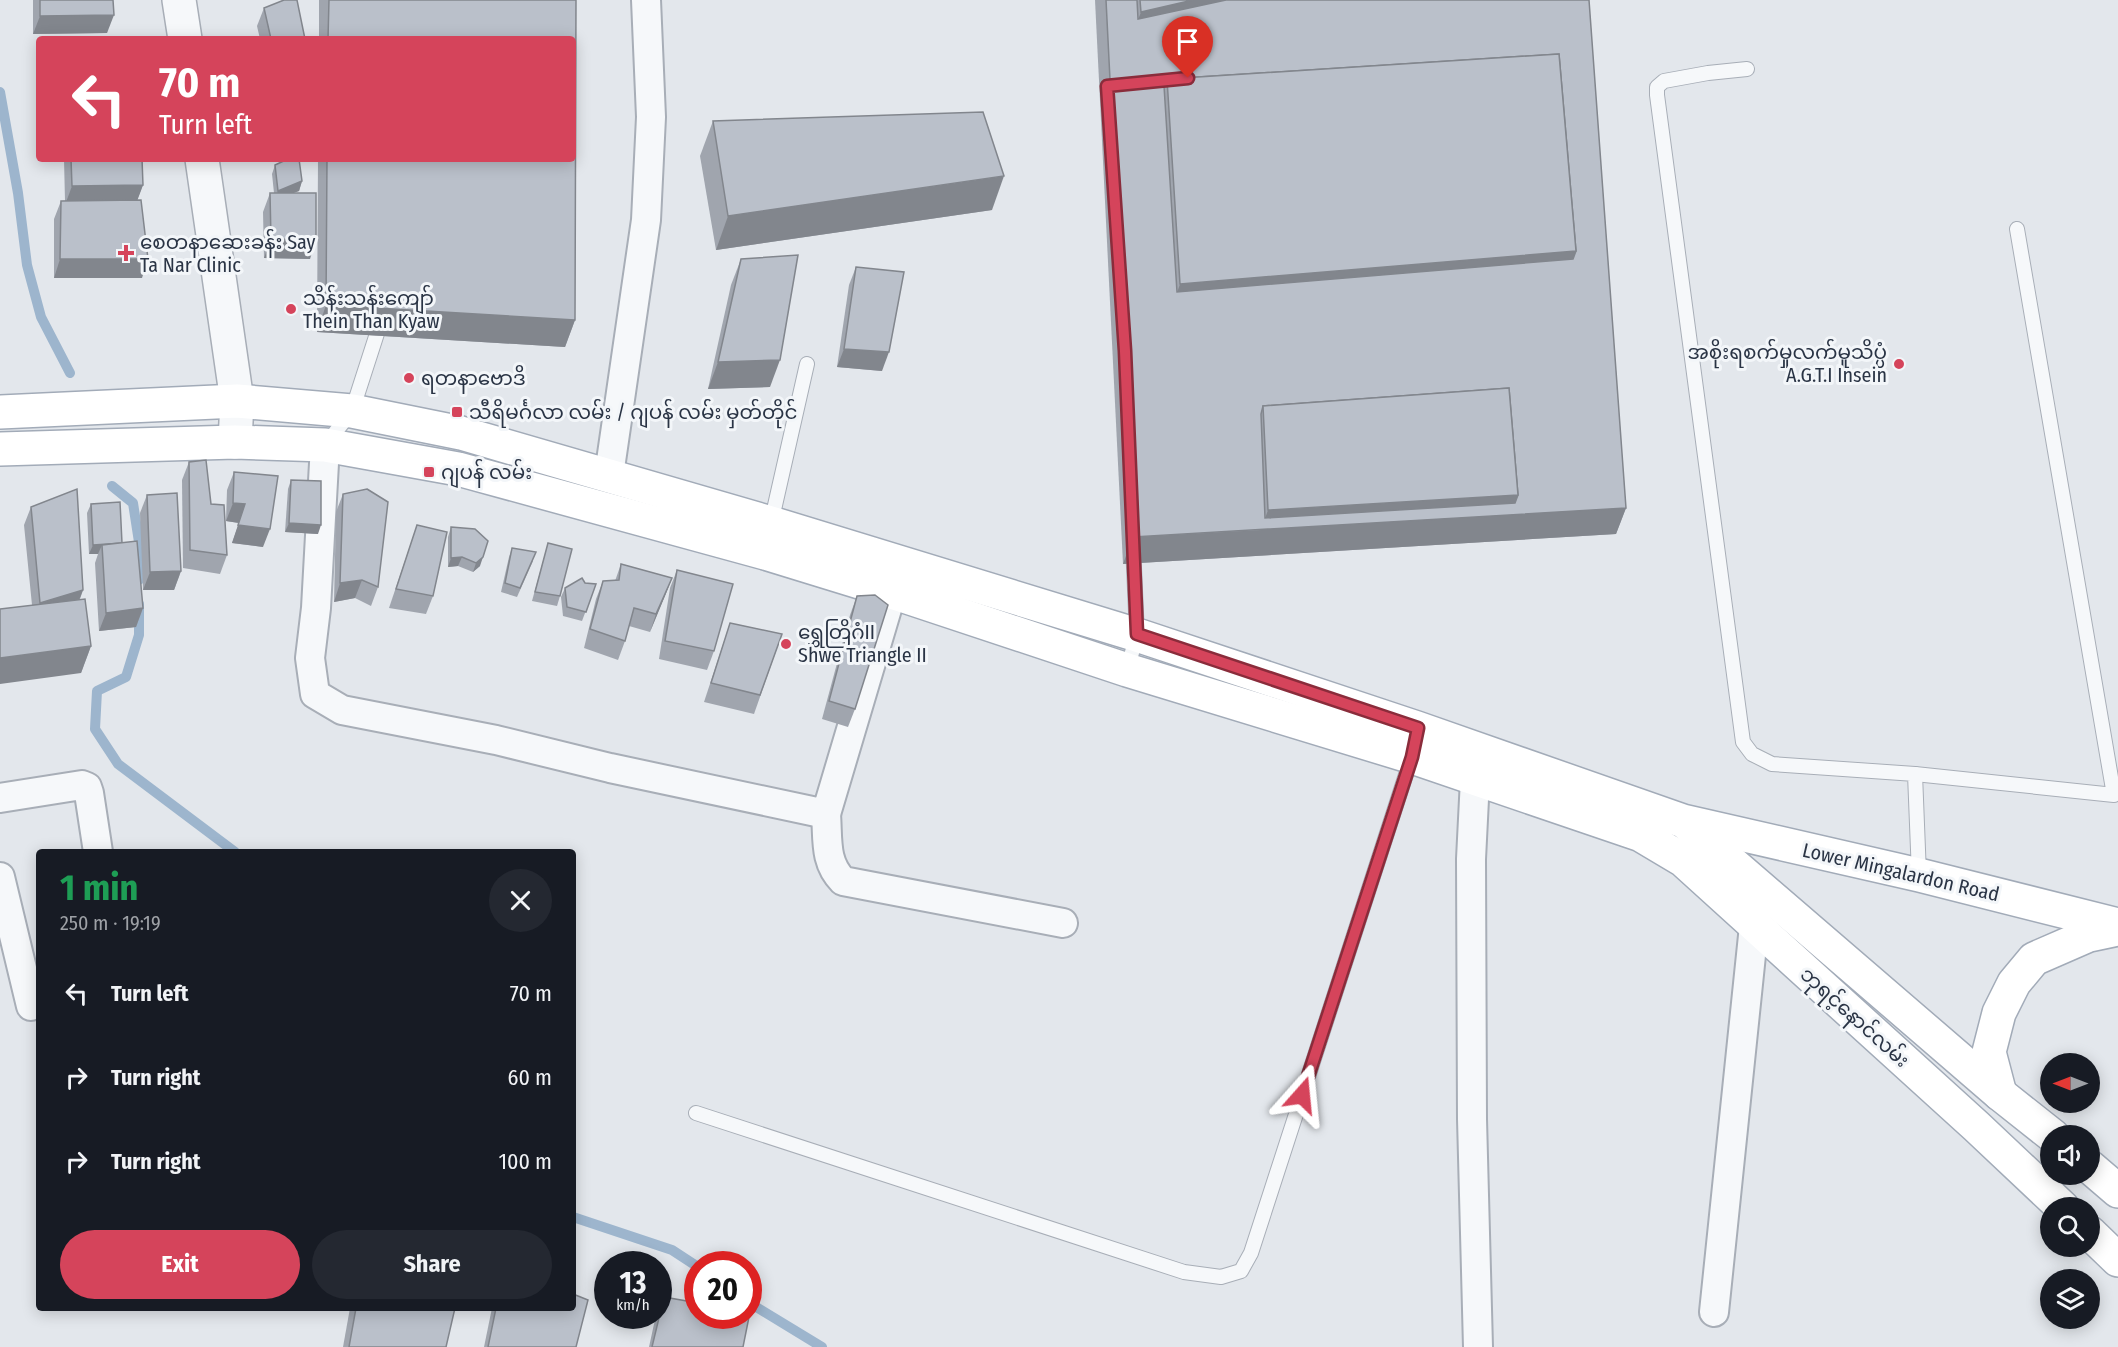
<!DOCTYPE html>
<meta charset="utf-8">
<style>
body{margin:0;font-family:"Fira Sans Condensed","Noto Sans Myanmar",sans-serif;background:#242831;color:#f1f3f6;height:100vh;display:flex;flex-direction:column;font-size:22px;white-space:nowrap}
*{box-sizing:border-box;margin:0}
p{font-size:20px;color:#9ea1a6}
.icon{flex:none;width:33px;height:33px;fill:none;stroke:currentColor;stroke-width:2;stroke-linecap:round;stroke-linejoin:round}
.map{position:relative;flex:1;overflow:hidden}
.side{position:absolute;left:36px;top:849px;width:540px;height:462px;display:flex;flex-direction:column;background:#171b24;border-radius:6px;box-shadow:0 3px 15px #0003}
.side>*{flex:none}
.banner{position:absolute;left:36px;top:36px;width:540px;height:126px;border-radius:6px;box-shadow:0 3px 15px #0003;background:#d5445b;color:#fff;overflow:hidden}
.needle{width:39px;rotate:270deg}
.buttons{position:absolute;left:2040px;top:1053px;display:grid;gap:12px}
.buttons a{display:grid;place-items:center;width:60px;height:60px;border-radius:50%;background:#171b24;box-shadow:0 3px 15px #0003;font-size:30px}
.speed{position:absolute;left:594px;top:1251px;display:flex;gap:12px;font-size:30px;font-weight:700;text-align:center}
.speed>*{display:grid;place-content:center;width:78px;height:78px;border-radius:50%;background:#171b24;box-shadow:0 3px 15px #0003;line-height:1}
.speed small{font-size:15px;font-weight:400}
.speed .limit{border:9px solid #d22;background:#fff;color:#111}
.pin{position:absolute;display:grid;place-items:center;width:51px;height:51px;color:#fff;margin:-62px -26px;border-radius:50% 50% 50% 0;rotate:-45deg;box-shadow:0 0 6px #0007}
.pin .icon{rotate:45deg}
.me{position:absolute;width:66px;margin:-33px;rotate:18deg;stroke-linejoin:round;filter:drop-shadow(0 0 4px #0008)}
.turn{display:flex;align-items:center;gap:21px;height:126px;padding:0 24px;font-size:27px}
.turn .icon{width:78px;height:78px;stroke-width:2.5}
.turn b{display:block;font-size:42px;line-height:51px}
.round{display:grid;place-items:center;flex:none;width:63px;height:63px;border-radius:32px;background:#242831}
.overview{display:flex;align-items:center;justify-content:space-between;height:102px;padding:0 24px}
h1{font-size:36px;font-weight:700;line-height:45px;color:#1e9e55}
.primary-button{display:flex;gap:12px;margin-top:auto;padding:12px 24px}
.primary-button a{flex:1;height:69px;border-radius:36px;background:#d5445b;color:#fff;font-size:24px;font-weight:700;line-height:69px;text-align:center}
.primary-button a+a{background:#242831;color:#f1f3f6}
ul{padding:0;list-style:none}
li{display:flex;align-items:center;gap:18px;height:84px;padding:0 24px}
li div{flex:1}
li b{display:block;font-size:22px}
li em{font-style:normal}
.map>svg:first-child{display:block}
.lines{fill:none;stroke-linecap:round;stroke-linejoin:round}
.stream{stroke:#9db5cd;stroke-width:10}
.service-casing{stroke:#a8aeb7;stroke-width:16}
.minor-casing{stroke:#a8aeb7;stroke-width:32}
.tertiary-casing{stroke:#a8aeb7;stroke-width:36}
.primary-casing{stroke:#a2abb8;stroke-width:36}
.service{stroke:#f6f8fa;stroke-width:14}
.minor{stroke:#f6f8fa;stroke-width:28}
.tertiary{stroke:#f6f8fa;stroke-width:33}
.primary{stroke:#fff;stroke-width:33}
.wall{fill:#a0a5ae}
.shaded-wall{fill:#82868d}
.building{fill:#bac0ca;stroke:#82868d;stroke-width:1.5;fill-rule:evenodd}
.route-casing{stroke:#8a2c3b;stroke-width:15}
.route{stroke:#d5445b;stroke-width:10}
.poi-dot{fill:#d5445b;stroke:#f3f6f9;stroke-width:2}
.labels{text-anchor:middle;stroke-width:6;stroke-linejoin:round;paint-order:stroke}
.poi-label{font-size:20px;fill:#2a3445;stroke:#f3f6f9;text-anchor:start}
.street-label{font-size:20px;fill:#2a3445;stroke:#f3f6f9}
</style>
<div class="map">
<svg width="2118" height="1347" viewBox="0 0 2118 1347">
<rect width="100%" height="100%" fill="#e3e7ec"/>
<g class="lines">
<g class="stream">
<path d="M0 92 18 193 27 265 41 317 70 373"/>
<path d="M112 486 133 503 139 542V580"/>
<path d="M139 604V635L126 677 97 691 95 729 118 764 235 852"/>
<path d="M573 1217 672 1250 698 1267"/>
<path d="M748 1302 822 1347"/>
</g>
<defs>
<g id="service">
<path d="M1747 69 1708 73 1664 81 1657 87V95L1743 742 1752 754 1772 764 1915 774 1919 875"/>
<path d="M326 444 352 411 382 318"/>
<path d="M771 523 807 364"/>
<path d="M1127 670 1137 635 1133 545"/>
<path d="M1915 774 2114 795 2017 229"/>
<path d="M696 1113 1184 1272 1221 1277 1241 1271 1251 1253 1412 756"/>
</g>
<g id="minor">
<path d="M325 445 316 608 310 658 315 694 342 710 496 740 610 768 826 814 892 592 901 572"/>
<path d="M609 475 646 220 651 117 646 0"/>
<path d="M0 798 82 785 87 787 89 793 98 852"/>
<path d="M826 814C828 839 824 862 843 881L1063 923"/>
<path d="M0 877 31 1006"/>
<path d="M1714 1312 1754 926"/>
<path d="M1478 1347 1472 1119 1471 859 1475 779 1482 759"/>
</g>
<g id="tertiary">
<path d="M179 0 185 39"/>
<path d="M202 159 237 401 235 442"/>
</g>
<g id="primary">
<path d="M0 412 237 401 352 411 461 433 771 523 1137 635 1417 728 1683 821 1919 875 2118 925"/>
<path d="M0 449 235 442 325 445 458 469 765 553 892 592 1127 670 1412 757 1641 835 1683 860 1976 1126 2063 1208"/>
<path d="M1689 826 2000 1094 2053 1136"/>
<path d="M2000 1094 1989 1052 1999 1013 2014 983 2034 959 2089 935 2118 929"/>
<path d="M2090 1167 2118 1191"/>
<path d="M2090 1233 2118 1260"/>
</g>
</defs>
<use href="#service" class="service-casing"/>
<use href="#minor" class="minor-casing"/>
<use href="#tertiary" class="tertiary-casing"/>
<use href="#primary" class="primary-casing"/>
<use href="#service" class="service"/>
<use href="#minor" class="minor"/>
<use href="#tertiary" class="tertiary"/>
<use href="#primary" class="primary"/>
</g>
<g class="wall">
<path d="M33 0H113L107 33 33 34Z"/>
<path d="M319 0H576L575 320 565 347 317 332 318 159H573V39H319Z"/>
<path d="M1095 0H1589L1626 508 1616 534 1123 564Z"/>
<path d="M264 8 305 39H260L257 26Z"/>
<path d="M713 121 992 210 716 250 700 156Z"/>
<path d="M64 159H142L143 185 137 200 142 278H54V219L61 201H65Z"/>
<path d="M275 165 302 181 299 191 292 193 310 259 264 258 263 212 270 193H274L272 174Z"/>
<path d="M741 259 770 387 708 389 731 285Z"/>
<path d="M856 267 882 371 837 367 849 285Z"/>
<path d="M189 462 211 504 227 555 220 574 183 568 182 480Z"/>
<path d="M234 472 263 547 232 543 239 523 226 521 227 490Z"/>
<path d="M291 480 318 534 285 532 288 489Z"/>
<path d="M343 494 378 587 371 606 355 598 334 602 336 512Z"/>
<path d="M147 495 181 571 174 590H143L140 513Z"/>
<path d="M91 504 122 543 143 608 136 627 99 631 95 563 98 554H89L87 513Z"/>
<path d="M31 507 83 590 80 599 91 646 81 673 32 605 24 525Z"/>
<path d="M417 525 433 596 426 614 389 608Z"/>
<path d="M451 527 480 566 473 572 458 566 448 567V537Z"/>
<path d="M548 543 560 596 557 606 532 601Z"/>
<path d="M512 548 533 561 517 597 501 592 509 557Z"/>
<path d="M621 564 672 578 650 632 629 626 625 641 618 660 584 648 596 599 603 581H615Z"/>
<path d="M677 570 714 651 707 670 659 659 670 588Z"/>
<path d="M585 583 596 584 582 621 563 616 561 597 565 588Z"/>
<path d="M857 596 855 709 848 727 822 719 850 615Z"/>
<path d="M730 623 782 634 754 714 704 702Z"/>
<path d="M664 1297 743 1347H649L654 1324 657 1316H658V1311Z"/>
<path d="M350 1308H455L446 1347H343Z"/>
<path d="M492 1308H573L576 1347H484Z"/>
</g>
<g class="shaded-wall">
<path d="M1193 0H1324L1128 46 1141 12Z"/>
<path d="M114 15 107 33 33 34 40 16Z"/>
<path d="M1004 176 992 210 716 250 728 216Z"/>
<path d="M302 181 299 191 275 200 278 191Z"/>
<path d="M143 185 136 204 65 205 72 186Z"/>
<path d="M271 239 316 240 310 259 264 258Z"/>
<path d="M1576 251 1563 285 1168 319 1180 284Z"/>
<path d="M60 259H148L142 278H54Z"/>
<path d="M326 305 575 320 565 347 317 332Z"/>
<path d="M844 349 889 352 882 371 837 367Z"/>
<path d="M780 360 770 387 708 389 718 362Z"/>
<path d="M1518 495 1626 508 1616 534 1123 564 1133 537 1261 530 1268 510Z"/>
<path d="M233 503 245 504 239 523 226 521Z"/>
<path d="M289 523 321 525 318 534 285 532Z"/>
<path d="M238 525 270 529 263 547 232 543Z"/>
<path d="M93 545H102L98 554H89Z"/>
<path d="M462 557 458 566 448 567 451 558Z"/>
<path d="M483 557 480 566 473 572 476 563Z"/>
<path d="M181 571 174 590H143L150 572Z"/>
<path d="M672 578 665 596 650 632 656 614Z"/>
<path d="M362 580 355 598 334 602 340 583Z"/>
<path d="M83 590 76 608 33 621 40 603Z"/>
<path d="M143 608 136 627 99 631 106 613Z"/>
<path d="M91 646 81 673 0 684V658Z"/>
</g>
<g class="building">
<path d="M40 0H113L114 15 40 16Z"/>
<path d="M284 0H297L305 39H271L264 8Z"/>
<path d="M329 0H576L575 320 326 305 327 159H573V39H328Z"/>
<path d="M1106 0H1137L1138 19 1226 0H1589L1626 508 1133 537ZM1559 54 1576 251 1573 259 1177 292 1164 86 1167 79ZM1509 388 1518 495 1515 503 1265 518 1261 414 1263 406Z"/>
<path d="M1140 0H1193L1141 12Z"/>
<path d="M1559 54 1576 251 1180 284 1167 79Z"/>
<path d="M983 112 1004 176 728 216 713 121Z"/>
<path d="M71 159H142L143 185 72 186Z"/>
<path d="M288 159H299L302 181 278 191 275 165Z"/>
<path d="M270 193H316V240L271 239Z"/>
<path d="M141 200 148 259H60L61 201Z"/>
<path d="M798 255 780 360 718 362 741 259Z"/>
<path d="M856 267 904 272 889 352 844 349Z"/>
<path d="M1509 388 1518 495 1268 510 1263 406Z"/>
<path d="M206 460 211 504 224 505 227 555 190 550 189 462Z"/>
<path d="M234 472 278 476 270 529 238 525 245 504 233 503Z"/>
<path d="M291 480 321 481V525L289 523Z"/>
<path d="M77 489 83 590 40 603 31 507Z"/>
<path d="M367 489 388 502 378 587 362 580 340 583 343 494Z"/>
<path d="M177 493 181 571 150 572 147 495Z"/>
<path d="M120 502 122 543 93 545 91 504Z"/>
<path d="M417 525 447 532 433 596 396 589Z"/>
<path d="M451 527 475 529 488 541 483 557 476 563 462 557 451 558Z"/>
<path d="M137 541 143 608 106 613 102 545Z"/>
<path d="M548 543 572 549 560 596 535 592Z"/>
<path d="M512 548 536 552 520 588 505 583Z"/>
<path d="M621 564 672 578 656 614 634 608 625 641 590 629 603 581 619 580Z"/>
<path d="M677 570 733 584 714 651 665 641Z"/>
<path d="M582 578 585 583 596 584 586 612 567 607 565 588Z"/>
<path d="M875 595 888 605 855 709 829 701 857 596Z"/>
<path d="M85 599 91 646 0 658V609Z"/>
<path d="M730 623 782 634 760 695 711 683Z"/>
<path d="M573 1294 588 1300 576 1347H488L496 1308H573Z"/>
<path d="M664 1297 698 1303V1316H748V1312H750L743 1347H652Z"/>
<path d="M356 1308H455L446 1347H349Z"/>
</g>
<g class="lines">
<defs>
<path id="route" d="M1188 78 1107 86 1125 351 1137 634 1418 728 1412 757 1302 1095"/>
</defs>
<use href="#route" class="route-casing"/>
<use href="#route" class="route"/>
</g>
<g class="poi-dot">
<path d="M123 244h6v6h6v6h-6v6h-6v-6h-6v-6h6z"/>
<circle cx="291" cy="309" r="6"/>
<circle cx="1899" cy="364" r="6"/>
<circle cx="409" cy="378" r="6"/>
<rect x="451" y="406" width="12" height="12" rx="3"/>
<rect x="423" y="466" width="12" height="12" rx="3"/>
<circle cx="786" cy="644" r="6"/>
</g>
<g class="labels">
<g class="poi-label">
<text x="140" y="249">စေတနာဆေးခန်း Say<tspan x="140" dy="23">Ta Nar Clinic</tspan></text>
<text x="303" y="305">သိန်းသန်းကျော်<tspan x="303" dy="23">Thein Than Kyaw</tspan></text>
<text x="1887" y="359" text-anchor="end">အစိုးရစက်မှုလက်မှုသိပ္ပံ<tspan x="1887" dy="23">A.G.T.I Insein</tspan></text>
<text x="421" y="385">ရတနာဗောဒိ</text>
<text x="469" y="419">သီရိမင်္ဂလာ လမ်း / ဂျပန် လမ်း မှတ်တိုင်</text>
<text x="441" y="479">ဂျပန် လမ်း</text>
<text x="798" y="639">ရွှေတြိဂံII<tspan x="798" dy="23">Shwe Triangle II</tspan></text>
</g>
<g class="street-label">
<text transform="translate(1901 872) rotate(13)" y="7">Lower Mingalardon Road</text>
<text transform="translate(1855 1017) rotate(42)" y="7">ဘုရင့်နောင်လမ်း</text>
</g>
</g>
</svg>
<div class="buttons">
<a><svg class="needle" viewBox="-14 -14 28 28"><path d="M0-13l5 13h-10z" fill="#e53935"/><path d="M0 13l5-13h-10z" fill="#9ea1a6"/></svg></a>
<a><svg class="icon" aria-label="sound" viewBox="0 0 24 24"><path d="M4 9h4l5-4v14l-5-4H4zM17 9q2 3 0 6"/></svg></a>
<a><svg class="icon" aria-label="search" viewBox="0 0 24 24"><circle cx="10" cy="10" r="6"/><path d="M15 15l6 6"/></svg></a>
<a><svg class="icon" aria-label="layers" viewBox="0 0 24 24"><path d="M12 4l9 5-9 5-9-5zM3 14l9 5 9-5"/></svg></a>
</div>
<div class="speed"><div>13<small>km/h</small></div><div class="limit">20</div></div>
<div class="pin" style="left:1188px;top:78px;background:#d93025"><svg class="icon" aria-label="arrive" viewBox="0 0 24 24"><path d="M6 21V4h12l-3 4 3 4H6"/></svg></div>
<svg class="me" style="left:1302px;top:1095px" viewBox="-20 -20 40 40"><path d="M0-17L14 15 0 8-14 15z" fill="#d5445b" stroke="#fff" stroke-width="4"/></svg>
<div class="banner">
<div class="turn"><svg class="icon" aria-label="left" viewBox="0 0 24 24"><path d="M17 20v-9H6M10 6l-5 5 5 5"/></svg><div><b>70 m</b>Turn left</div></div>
</div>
<section class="side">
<div class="overview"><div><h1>1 min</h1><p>250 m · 19:19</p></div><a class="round"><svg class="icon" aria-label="close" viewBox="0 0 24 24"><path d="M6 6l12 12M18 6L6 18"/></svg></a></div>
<ul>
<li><svg class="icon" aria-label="left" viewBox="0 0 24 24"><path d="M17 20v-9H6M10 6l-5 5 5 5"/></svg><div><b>Turn left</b></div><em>70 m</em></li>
<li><svg class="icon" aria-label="right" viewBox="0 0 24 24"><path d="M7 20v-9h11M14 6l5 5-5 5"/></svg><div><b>Turn right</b></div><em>60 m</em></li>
<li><svg class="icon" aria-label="right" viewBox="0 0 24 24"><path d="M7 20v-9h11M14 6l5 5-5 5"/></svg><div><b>Turn right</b></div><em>100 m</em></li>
</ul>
<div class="primary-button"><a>Exit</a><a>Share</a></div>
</section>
</div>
